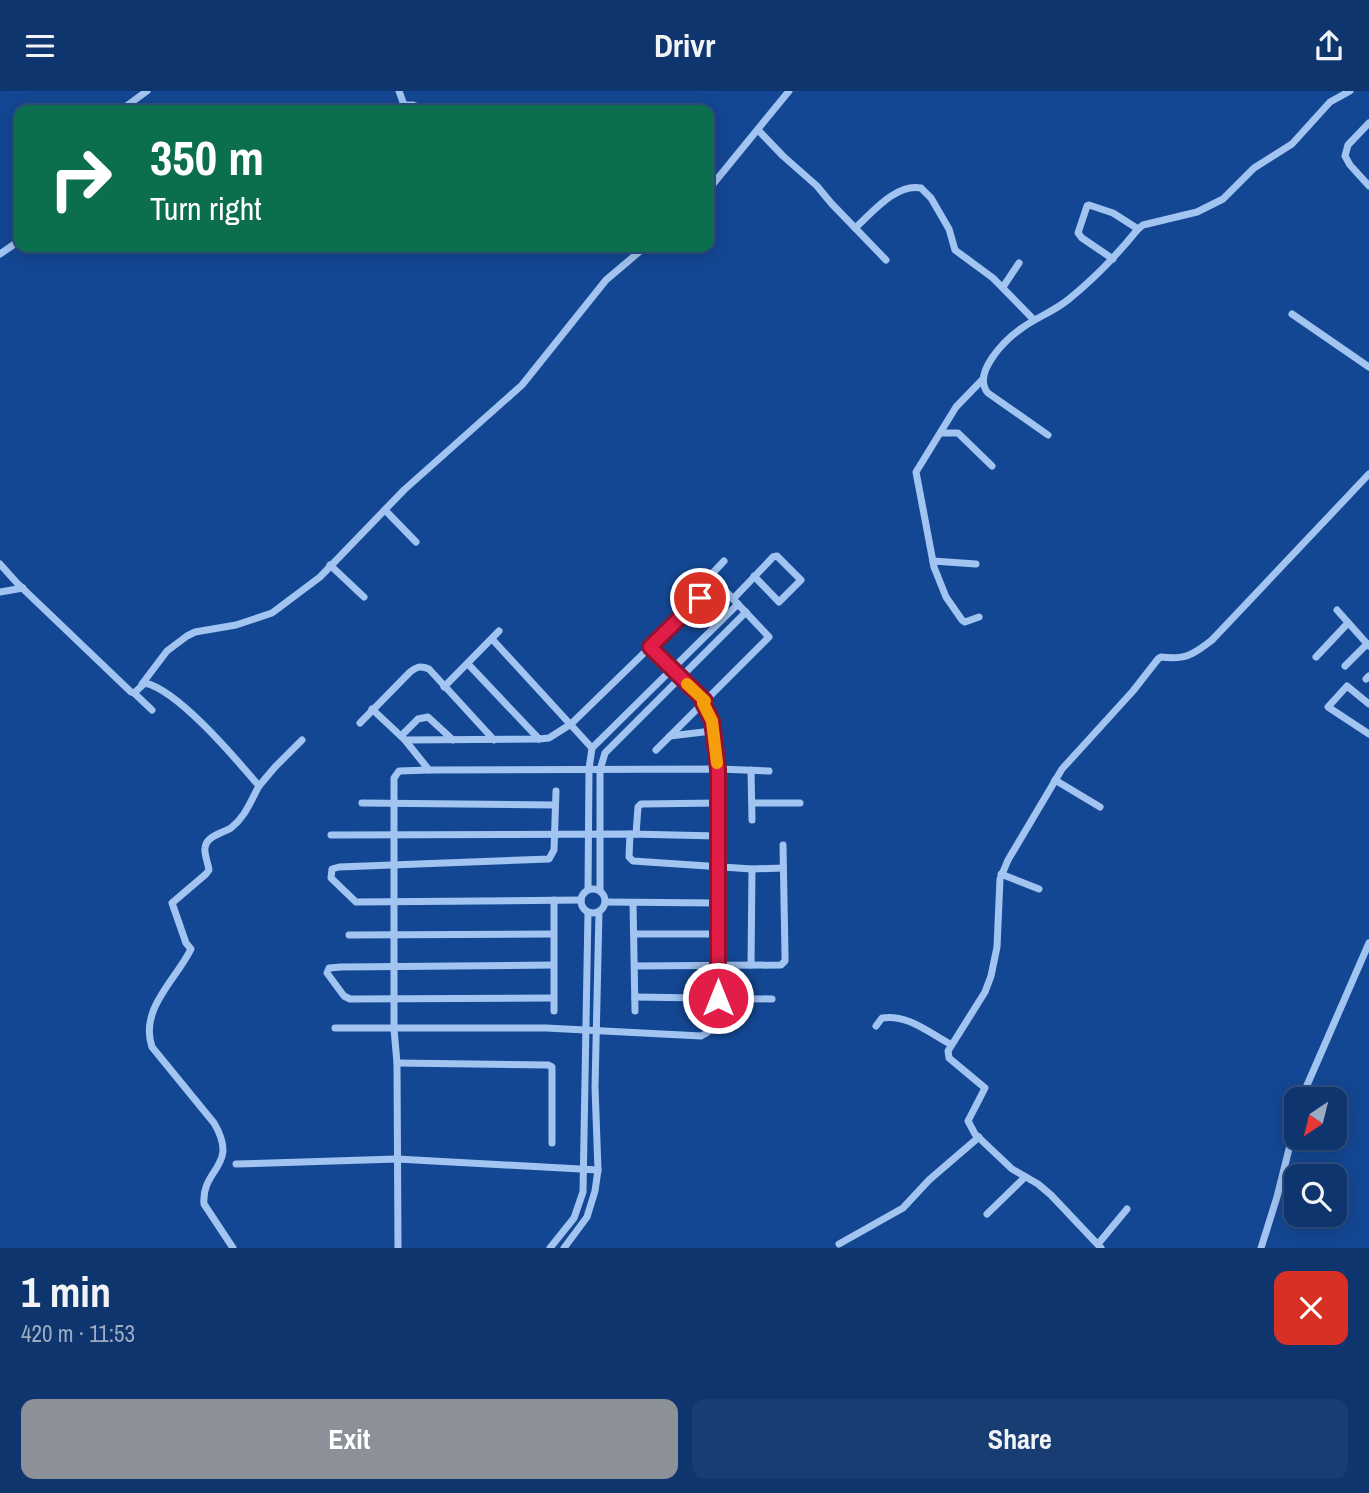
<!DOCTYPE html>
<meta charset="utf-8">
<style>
body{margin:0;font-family:"Archivo Narrow",sans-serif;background:#183d73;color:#f1f3f6;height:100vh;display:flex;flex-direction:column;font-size:26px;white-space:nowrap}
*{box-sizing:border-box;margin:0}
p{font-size:23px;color:#9babc2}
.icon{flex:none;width:38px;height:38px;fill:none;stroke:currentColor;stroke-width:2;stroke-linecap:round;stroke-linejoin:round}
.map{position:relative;height:1157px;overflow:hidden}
.drawer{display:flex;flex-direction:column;background:#0f356e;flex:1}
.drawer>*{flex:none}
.guide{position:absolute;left:14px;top:14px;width:700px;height:147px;border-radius:14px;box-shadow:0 4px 18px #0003,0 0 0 2px #2f5081;background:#0b6e4f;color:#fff;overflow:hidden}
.needle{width:46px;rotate:215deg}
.tools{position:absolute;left:1284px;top:996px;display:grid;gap:14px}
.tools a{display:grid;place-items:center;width:63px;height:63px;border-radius:14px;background:#0f356e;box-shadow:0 4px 18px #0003,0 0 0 2px #2f5081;font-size:35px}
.pin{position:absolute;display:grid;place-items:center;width:60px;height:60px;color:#fff;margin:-30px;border:4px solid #fff;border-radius:50%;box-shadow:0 2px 7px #0007}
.me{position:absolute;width:77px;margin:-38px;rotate:0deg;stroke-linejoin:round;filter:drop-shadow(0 0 5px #0008)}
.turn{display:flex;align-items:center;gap:24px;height:147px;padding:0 21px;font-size:32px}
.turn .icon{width:91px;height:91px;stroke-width:2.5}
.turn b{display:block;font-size:49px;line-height:60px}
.round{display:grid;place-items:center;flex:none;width:74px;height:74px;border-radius:14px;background:#183d73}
.summary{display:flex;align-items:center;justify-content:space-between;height:119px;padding:0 21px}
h1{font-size:42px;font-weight:700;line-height:52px}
.action{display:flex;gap:14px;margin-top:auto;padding:14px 21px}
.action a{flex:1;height:80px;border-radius:14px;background:#8c9099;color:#fff;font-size:28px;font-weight:700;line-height:80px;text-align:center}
.action a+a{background:#183d73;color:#f1f3f6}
header{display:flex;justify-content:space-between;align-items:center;height:91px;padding:0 21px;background:#0f356e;font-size:32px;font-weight:700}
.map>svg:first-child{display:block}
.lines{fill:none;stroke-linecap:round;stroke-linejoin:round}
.street{stroke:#a2c4f1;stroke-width:7}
.route-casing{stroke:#92132f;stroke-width:18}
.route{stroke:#e11d48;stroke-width:12}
.slow{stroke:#f59e0b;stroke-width:12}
</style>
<header><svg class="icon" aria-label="menu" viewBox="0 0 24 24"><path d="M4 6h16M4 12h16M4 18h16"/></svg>Drivr<svg class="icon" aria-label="share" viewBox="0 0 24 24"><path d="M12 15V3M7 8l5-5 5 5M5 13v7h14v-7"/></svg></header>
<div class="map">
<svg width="1369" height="1157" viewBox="0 0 1369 1157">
<rect width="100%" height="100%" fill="#144793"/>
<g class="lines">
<g class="street">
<path d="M399 0 404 14H413L424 19"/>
<path d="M121 19 147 0"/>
<path d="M1369 32 1348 54 1345 65 1350 74 1369 95"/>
<path d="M758 39 783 65 817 95 831 112 886 169"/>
<path d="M709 98 789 0"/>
<path d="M855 137C872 122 896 92 921 97L931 107 949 138 955 159 993 187 1034 229"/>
<path d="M0 163 19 150"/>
<path d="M1113 168 1082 147 1078 142 1087 115 1089 114 1113 122 1138 138"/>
<path d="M1003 196 1019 172"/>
<path d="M1292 223 1369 276"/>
<path d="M941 342H958L992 375"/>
<path d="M1048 344 988 302C971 282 1006 248 1022 237 1037 226 1055 220 1069 208 1095 187 1117 164 1138 138L1143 134 1197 121 1223 108 1254 77 1292 53 1330 11 1350 0"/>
<path d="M385 419 416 451"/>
<path d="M933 470 976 473"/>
<path d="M0 473 17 492 131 601 134 602 145 592C178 599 236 668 259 695 250 711 246 725 231 737 223 742 206 745 205 757 204 763 208 772 209 779L206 783 172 812 186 852 191 858C176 889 139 918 152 956L214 1032C240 1076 201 1077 204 1113L233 1157"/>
<path d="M330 474 364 506"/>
<path d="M717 491 710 485 724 470"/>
<path d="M0 501 23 497"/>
<path d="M733 508 773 466 777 465 801 489 779 511 754 485"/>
<path d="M1337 519 1369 555"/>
<path d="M979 526 965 531 962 529 946 506 934 476 916 381 956 316 982 289"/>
<path d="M492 548 592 657"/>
<path d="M650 556 704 610 703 612 712 630 718 678 769 680"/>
<path d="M1316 566 1348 532"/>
<path d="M468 573 539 648"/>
<path d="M1345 575 1367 553"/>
<path d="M1366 588 1369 585"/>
<path d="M142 593 167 560 187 545 195 541 236 534 272 522 320 486 404 399 522 294 606 189 645 156"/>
<path d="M444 596 499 540"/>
<path d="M134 602 152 619"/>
<path d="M1369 613 1347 595 1328 616 1369 643"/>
<path d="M372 618 405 649 429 679 399 680 394 687V938L397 972 398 1157"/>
<path d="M360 632 410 581C417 576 420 574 429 578L494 649"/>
<path d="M401 645 418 628 428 626 453 649"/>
<path d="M670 645 712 640"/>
<path d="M405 649 539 648 549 647 571 633 717 491 769 546 656 659"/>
<path d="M751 679 752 729"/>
<path d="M1055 689 1100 716"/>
<path d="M259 695 275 676 302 649"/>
<path d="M556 700 554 759 549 768 339 776 332 778 331 787 356 811 581 809"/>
<path d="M362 712 555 714"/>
<path d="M752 712H800"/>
<path d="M630 743 629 766 633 770 752 778 783 777"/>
<path d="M636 743 638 716 641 713 718 712"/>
<path d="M331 744 630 743 718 745"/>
<path d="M1001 783 1039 798"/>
<circle cx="593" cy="810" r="12"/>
<path d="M588 799 589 678 592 657 738 513"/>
<path d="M600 799V679L605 662 746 521"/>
<path d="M606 811 716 812"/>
<path d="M633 812 635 920"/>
<path d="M635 843H717"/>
<path d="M349 844 552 843"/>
<path d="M553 874 341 876 329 877 327 882 344 905 350 908 553 907"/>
<path d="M751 874 752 778"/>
<path d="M635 875 781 874 785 870V863L783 754"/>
<path d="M635 906 772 908"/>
<path d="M554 920V809"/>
<path d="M876 935 882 927C907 923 928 941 950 953"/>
<path d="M335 937H546L701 945C708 942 713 938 715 930 725 893 717 850 716 812 716 767 718 722 718 678L429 679"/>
<path d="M397 972 548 974 552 976V1052"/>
<path d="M1301 1008 1369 852"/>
<path d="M236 1073 397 1068 598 1079"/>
<path d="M987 1123 1025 1086"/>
<path d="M839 1153 903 1117 929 1089 979 1046"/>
<path d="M1098 1153 1127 1118"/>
<path d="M550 1157 574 1127 583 1101 588 821"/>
<path d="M564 1157 587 1126 595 1100 598 1079 595 996 599 821"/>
<path d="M1101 1157 1051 1104 1038 1093 1012 1078 975 1043 968 1030 985 997 949 967 948 960 985 901 991 885 997 856 1000 788 1008 769 1062 678 1133 600 1158 568 1161 566C1185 569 1193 564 1212 549L1369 383"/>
<path d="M1261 1157 1277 1106 1297 1026"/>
</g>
</g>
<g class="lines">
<defs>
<path id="route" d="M700 507 650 556 705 610 703 612 712 630 718 678V907"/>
</defs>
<use href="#route" class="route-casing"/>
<use href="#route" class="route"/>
<path class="slow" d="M687 593 705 610 703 612 712 630 717 672"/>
</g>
</svg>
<div class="tools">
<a><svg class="needle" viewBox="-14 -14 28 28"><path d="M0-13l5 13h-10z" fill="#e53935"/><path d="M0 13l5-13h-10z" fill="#9babc2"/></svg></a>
<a><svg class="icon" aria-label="search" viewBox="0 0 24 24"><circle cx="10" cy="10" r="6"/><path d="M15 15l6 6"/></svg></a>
</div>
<div class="pin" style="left:700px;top:507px;background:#d93025"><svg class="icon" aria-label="arrive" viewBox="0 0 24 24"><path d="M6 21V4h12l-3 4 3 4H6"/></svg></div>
<svg class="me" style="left:718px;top:907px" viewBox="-20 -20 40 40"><circle r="17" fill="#e11d48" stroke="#fff" stroke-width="3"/><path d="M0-11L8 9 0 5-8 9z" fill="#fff"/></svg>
<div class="guide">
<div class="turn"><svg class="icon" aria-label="right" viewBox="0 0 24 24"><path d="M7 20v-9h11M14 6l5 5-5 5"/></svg><div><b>350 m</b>Turn right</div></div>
</div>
</div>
<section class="drawer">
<div class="summary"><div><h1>1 min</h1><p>420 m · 11:53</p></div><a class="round" style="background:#d93025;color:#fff"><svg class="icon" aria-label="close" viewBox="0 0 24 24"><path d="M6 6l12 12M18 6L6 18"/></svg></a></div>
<div class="action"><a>Exit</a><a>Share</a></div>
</section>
